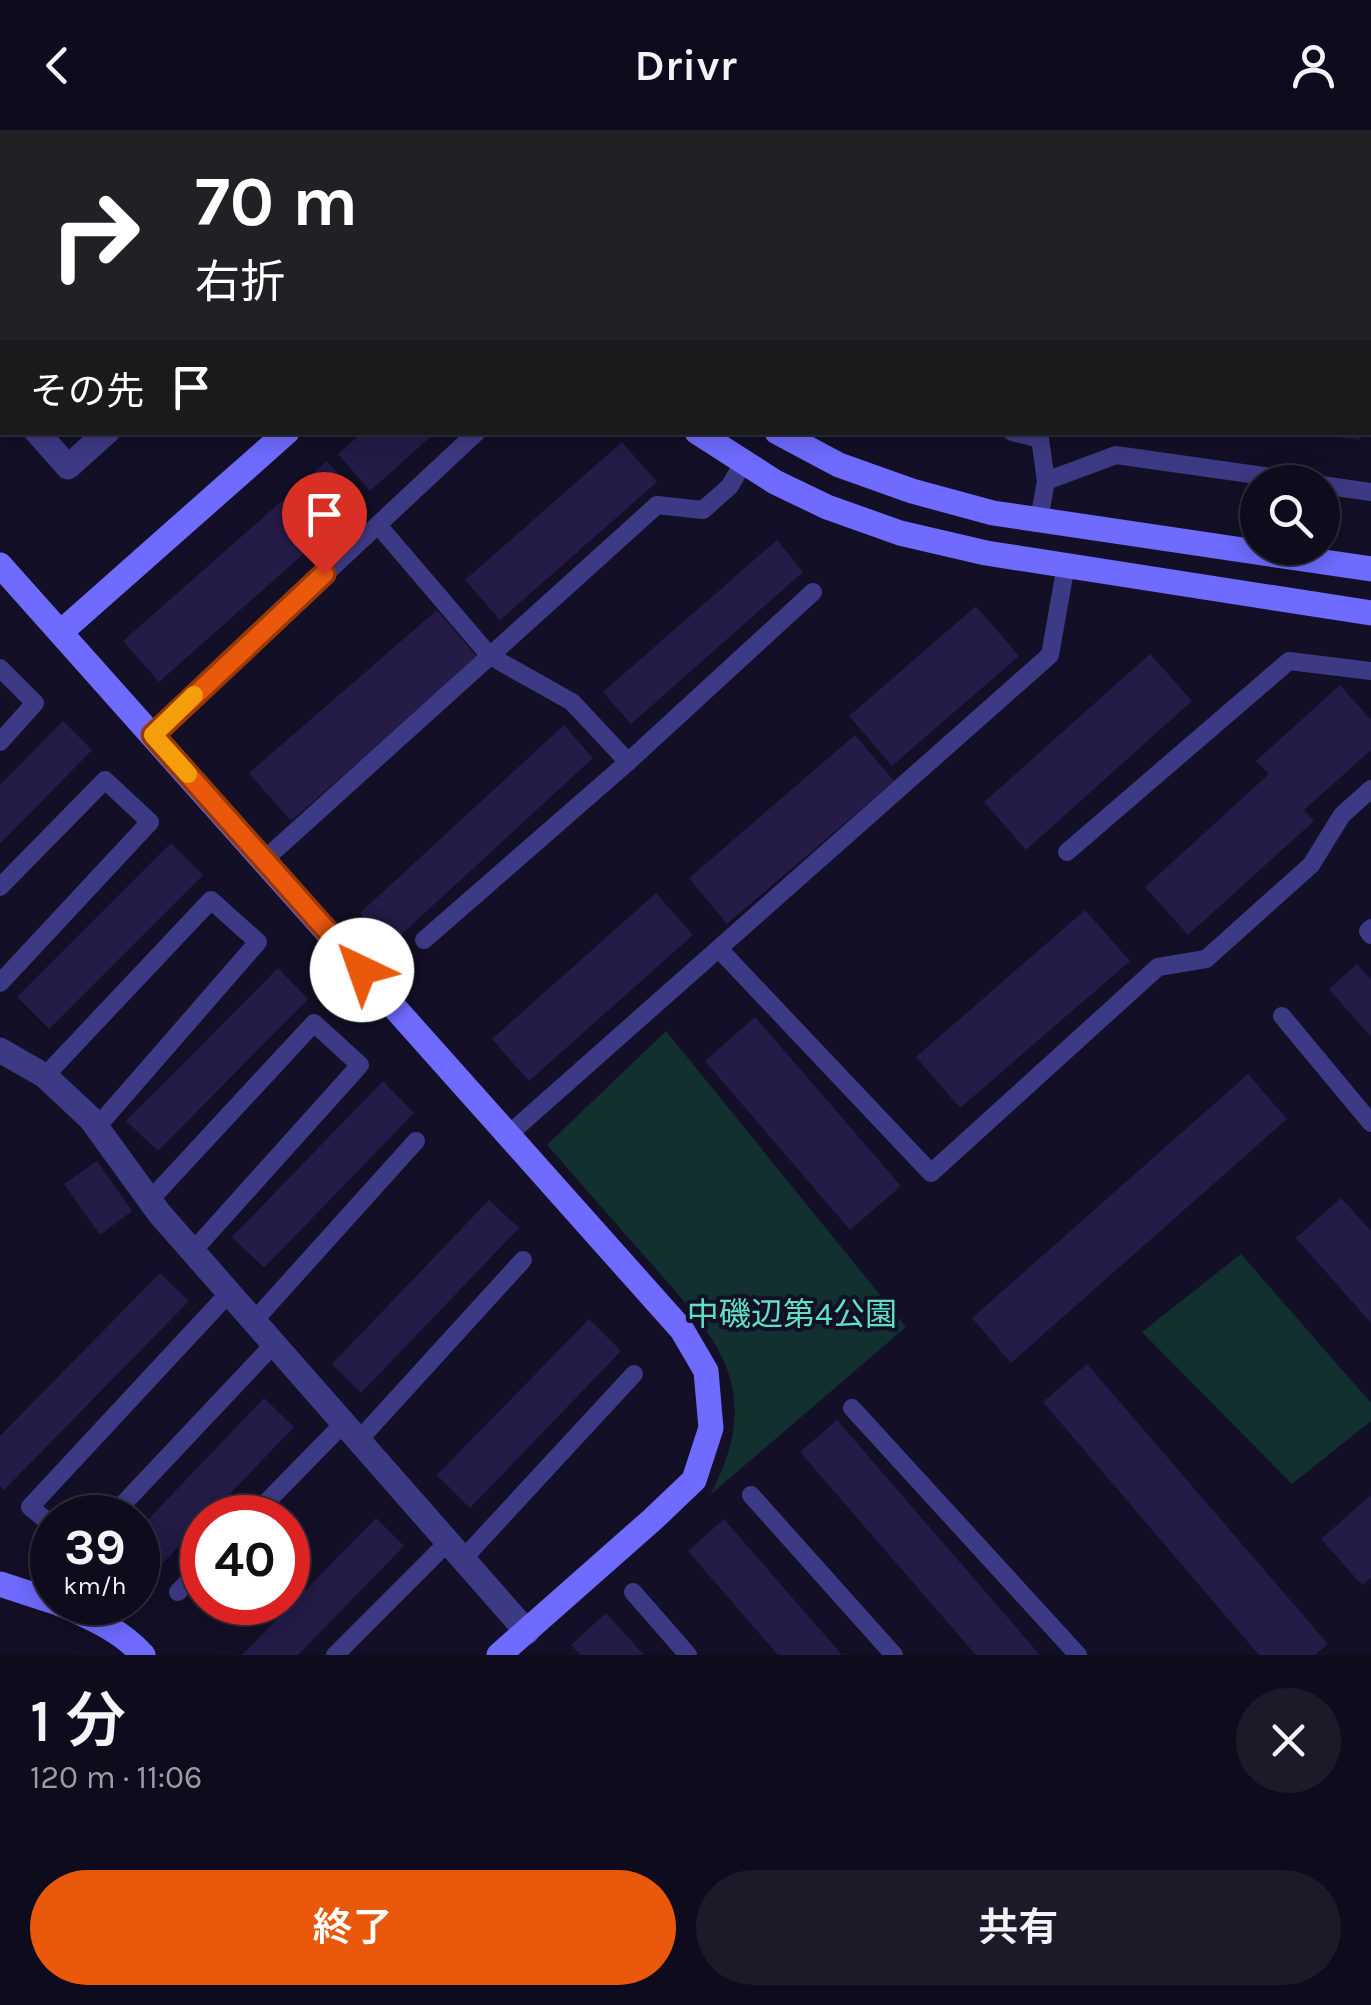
<!DOCTYPE html>
<html lang="ja">
<meta charset="utf-8">
<style>
body{margin:0;font-family:Karla,"Noto Sans JP",sans-serif;background:#1c1929;color:#f1f3f6;height:100vh;display:flex;flex-direction:column;font-size:38px;white-space:nowrap}
*{box-sizing:border-box;margin:0}
p{font-size:32px;color:#9b9ba3}
.icon{flex:none;width:55px;height:55px;fill:none;stroke:currentColor;stroke-width:2;stroke-linecap:round;stroke-linejoin:round}
.map{position:relative;height:1525px;overflow:hidden}
.panel{display:flex;flex-direction:column;background:#0e0b1c;flex:1}
.panel>*{flex:none}
.top-card{position:absolute;left:0px;top:0px;width:1372px;height:305px;box-shadow:0 5px 25px #0003,0 0 0 2px #2e2b3b;background:#202124;color:#fff;overflow:hidden}
.controls{position:absolute;left:1240px;top:335px;display:grid;gap:20px}
.controls a{display:grid;place-items:center;width:100px;height:100px;border-radius:50%;background:#0e0b1c;box-shadow:0 5px 25px #0003,0 0 0 2px #2e2b3b;font-size:50px}
.speed{position:absolute;left:30px;top:1365px;display:flex;gap:20px;font-size:50px;font-weight:700;text-align:center}
.speed>*{display:grid;place-content:center;width:130px;height:130px;border-radius:50%;background:#0e0b1c;box-shadow:0 5px 25px #0003,0 0 0 2px #2e2b3b;line-height:1}
.speed small{font-size:25px;font-weight:400}
.speed .limit{border:15px solid #d22;background:#fff;color:#111}
.pin{position:absolute;display:grid;place-items:center;width:85px;height:85px;color:#fff;margin:-102px -42px;border-radius:50% 50% 50% 0;rotate:-45deg;box-shadow:0 0 10px #0007}
.pin .icon{rotate:45deg}
.me{position:absolute;width:110px;margin:-55px;rotate:318deg;stroke-linejoin:round;filter:drop-shadow(0 0 8px #0008)}
.turn{display:flex;align-items:center;gap:35px;height:210px;padding:0 30px;font-size:45px}
.turn .icon{width:130px;height:130px;stroke-width:2.5}
.turn b{display:block;font-size:70px;line-height:85px}
.then{display:flex;align-items:center;height:95px;padding:0 30px;background:#0003;gap:20px;font-size:38px}
.round{display:grid;place-items:center;flex:none;width:105px;height:105px;border-radius:52px;background:#1c1929}
.summary{display:flex;align-items:center;justify-content:space-between;height:170px;padding:0 30px}
h1{font-size:60px;font-weight:600;line-height:75px}
.button{display:flex;gap:20px;margin-top:auto;padding:20px 30px}
.button a{flex:1;height:115px;border-radius:60px;background:#ea580c;color:#fff;font-size:40px;font-weight:600;line-height:115px;text-align:center}
.button a+a{background:#1c1929;color:#f1f3f6}
header{display:flex;justify-content:space-between;align-items:center;height:130px;padding:0 30px;background:#0e0b1c;font-size:45px;font-weight:600}
.map>svg:first-child{display:block}
.green{fill:#12302f}
.building{fill:#241b47}
.lines{fill:none;stroke-linecap:round;stroke-linejoin:round}
.lane{stroke:#3d3a85;stroke-width:18}
.street{stroke:#3d3a85;stroke-width:25}
.secondary{stroke:#6f6bff;stroke-width:25}
.route-casing{stroke:#983908;stroke-width:25}
.route{stroke:#ea580c;stroke-width:18}
.slow{stroke:#f59e0b;stroke-width:18}
.labels{text-anchor:middle;stroke-width:8;stroke-linejoin:round;paint-order:stroke}
.park-label{font-size:32px;fill:#5fe0c0;stroke:#130f26}
</style>
<header><svg class="icon" aria-label="back" viewBox="0 0 24 24"><path d="M15 5l-7 7 7 7"/></svg>Drivr<svg class="icon" aria-label="person" viewBox="0 0 24 24"><circle cx="12" cy="8" r="4"/><path d="M4 21q1-7 8-7t8 7"/></svg></header>
<div class="map">
<svg width="1371" height="1525" viewBox="0 0 1371 1525">
<rect width="100%" height="100%" fill="#130f26"/>
<g class="green">
<path d="M666 901 906 1197 710 1365C767 1258 717 1209 648 1130 614 1092 581 1053 547 1015Z"/>
<path d="M1241 1124 1371 1273V1291L1292 1354 1142 1202Z"/>
</g>
<g class="building">
<path d="M363 302H436L370 361 338 324Z"/>
<path d="M1323 302H1361L1360 310 1323 305Z"/>
<path d="M622 312 657 352 500 490 465 450Z"/>
<path d="M327 331 363 371 159 552 123 511Z"/>
<path d="M777 410 803 442 631 594 603 562Z"/>
<path d="M976 476 1019 526 892 636 849 586Z"/>
<path d="M437 480 478 528 291 691 249 643Z"/>
<path d="M1150 524 1192 571 1026 720 984 672Z"/>
<path d="M1340 555 1371 590V620L1304 680 1314 691 1188 805 1145 757 1269 644 1256 631Z"/>
<path d="M63 591 92 620 0 714V655Z"/>
<path d="M564 595 593 628 390 815 360 783Z"/>
<path d="M855 605 894 651 727 794 689 748Z"/>
<path d="M171 713 203 745 49 899 17 867Z"/>
<path d="M656 763 693 805 529 951 492 909Z"/>
<path d="M1085 780 1130 831 960 978 916 927Z"/>
<path d="M1357 834 1371 850V907L1329 859Z"/>
<path d="M278 838 308 869 158 1021 126 991Z"/>
<path d="M755 887 901 1056 850 1100 705 931Z"/>
<path d="M1248 944 1287 989 1011 1233 972 1188Z"/>
<path d="M383 951 414 983 264 1138 232 1107Z"/>
<path d="M97 1031 132 1081 100 1105 64 1054Z"/>
<path d="M1341 1068 1371 1101V1193L1296 1108Z"/>
<path d="M489 1070 519 1098 361 1263 332 1234Z"/>
<path d="M160 1143 189 1171 4 1360 0 1356V1306Z"/>
<path d="M589 1189 621 1221 470 1378 437 1345Z"/>
<path d="M1087 1234 1328 1514 1315 1525H1259L1043 1272Z"/>
<path d="M264 1268 294 1297 207 1388H202V1392L156 1440 138 1422V1400Z"/>
<path d="M837 1290 1040 1525H976L800 1322Z"/>
<path d="M1371 1365V1448L1362 1455 1321 1409Z"/>
<path d="M376 1388 404 1416 298 1525H242Z"/>
<path d="M724 1389 842 1525H778L688 1421Z"/>
<path d="M606 1483 644 1525H580L571 1515Z"/>
</g>
<g class="lines">
<g class="lane">
<path d="M724 0 727 2"/>
<path d="M935 2 937 0"/>
<path d="M1125 2 1127 0"/>
<path d="M1324 2 1326 0"/>
<path d="M1012 302 1040 309 1046 351 1039 390"/>
<path d="M1046 351 1116 325 1307 352"/>
<path d="M1322 355 1371 362"/>
<path d="M378 395 490 526 572 572 628 632 813 462"/>
<path d="M0 538 35 573 0 612"/>
<path d="M153 605 477 302"/>
<path d="M1067 722 1289 531 1371 541"/>
<path d="M264 730 657 375 703 380 730 356 743 333"/>
<path d="M0 757 105 650 150 692 0 853"/>
<path d="M1371 798 1368 801 1371 805"/>
<path d="M424 810 628 632"/>
<path d="M719 819 931 1043 1158 837 1206 829 1311 735 1342 685 1371 659"/>
<path d="M1282 886 1371 993"/>
<path d="M45 946 211 770 258 812 97 997"/>
<path d="M508 1005 1050 525 1066 435"/>
<path d="M150 1070 314 893 360 935 192 1122"/>
<path d="M253 1192 416 1011"/>
<path d="M852 1278 1078 1525"/>
<path d="M358 1311 523 1130"/>
<path d="M751 1365 894 1525"/>
<path d="M110 1388 273 1215"/>
<path d="M251 1388 343 1294"/>
<path d="M52 1395 30 1377 228 1164"/>
<path d="M463 1429 634 1244"/>
<path d="M178 1462 202 1437"/>
<path d="M633 1462 688 1525"/>
<path d="M335 1525 448 1412"/>
</g>
<g class="street">
<path d="M5 0 7 2"/>
<path d="M238 0 240 2"/>
<path d="M0 262 2 264"/>
<path d="M37 302 68 337 107 302"/>
<path d="M0 920 45 946 90 988 159 1083 527 1502"/>
</g>
<g class="secondary">
<path d="M404 0 406 2"/>
<path d="M460 0 462 2"/>
<path d="M622 2 625 0"/>
<path d="M697 302 775 352 827 377 900 403 986 423 1371 483"/>
<path d="M777 302 839 335 912 361 993 383 1371 439"/>
<path d="M0 435 682 1200 706 1241 711 1298 694 1350 652 1390 499 1525"/>
<path d="M61 502 287 302"/>
<path d="M0 1454 52 1471"/>
<path d="M56 1472C87 1486 120 1499 143 1525"/>
</g>
</g>
<g class="lines">
<defs>
<path id="route" d="M324 444 153 605 362 840"/>
</defs>
<use href="#route" class="route-casing"/>
<use href="#route" class="route"/>
<path class="slow" d="M188 644 153 605 194 565"/>
</g>
<g class="labels">
<g class="park-label">
<text x="792" y="1195">中磯辺第4公園</text>
</g>
</g>
</svg>
<div class="controls">
<a><svg class="icon" aria-label="search" viewBox="0 0 24 24"><circle cx="10" cy="10" r="6"/><path d="M15 15l6 6"/></svg></a>
</div>
<div class="speed"><div>39<small>km/h</small></div><div class="limit">40</div></div>
<div class="pin" style="left:324px;top:444px;background:#d93025"><svg class="icon" aria-label="arrive" viewBox="0 0 24 24"><path d="M6 21V4h12l-3 4 3 4H6"/></svg></div>
<svg class="me" style="left:362px;top:840px" viewBox="-20 -20 40 40"><circle r="19" fill="#fff"/><path d="M0-13L10 11 0 6-10 11z" fill="#ea580c"/></svg>
<div class="top-card">
<div class="turn"><svg class="icon" aria-label="right" viewBox="0 0 24 24"><path d="M7 20v-9h11M14 6l5 5-5 5"/></svg><div><b>70 m</b>右折</div></div>
<div class="then">その先<svg class="icon" aria-label="arrive" viewBox="0 0 24 24"><path d="M6 21V4h12l-3 4 3 4H6"/></svg></div>
</div>
</div>
<section class="panel">
<div class="summary"><div><h1>1 分</h1><p>120 m · 11:06</p></div><a class="round"><svg class="icon" aria-label="close" viewBox="0 0 24 24"><path d="M6 6l12 12M18 6L6 18"/></svg></a></div>
<div class="button"><a>終了</a><a>共有</a></div>
</section>
